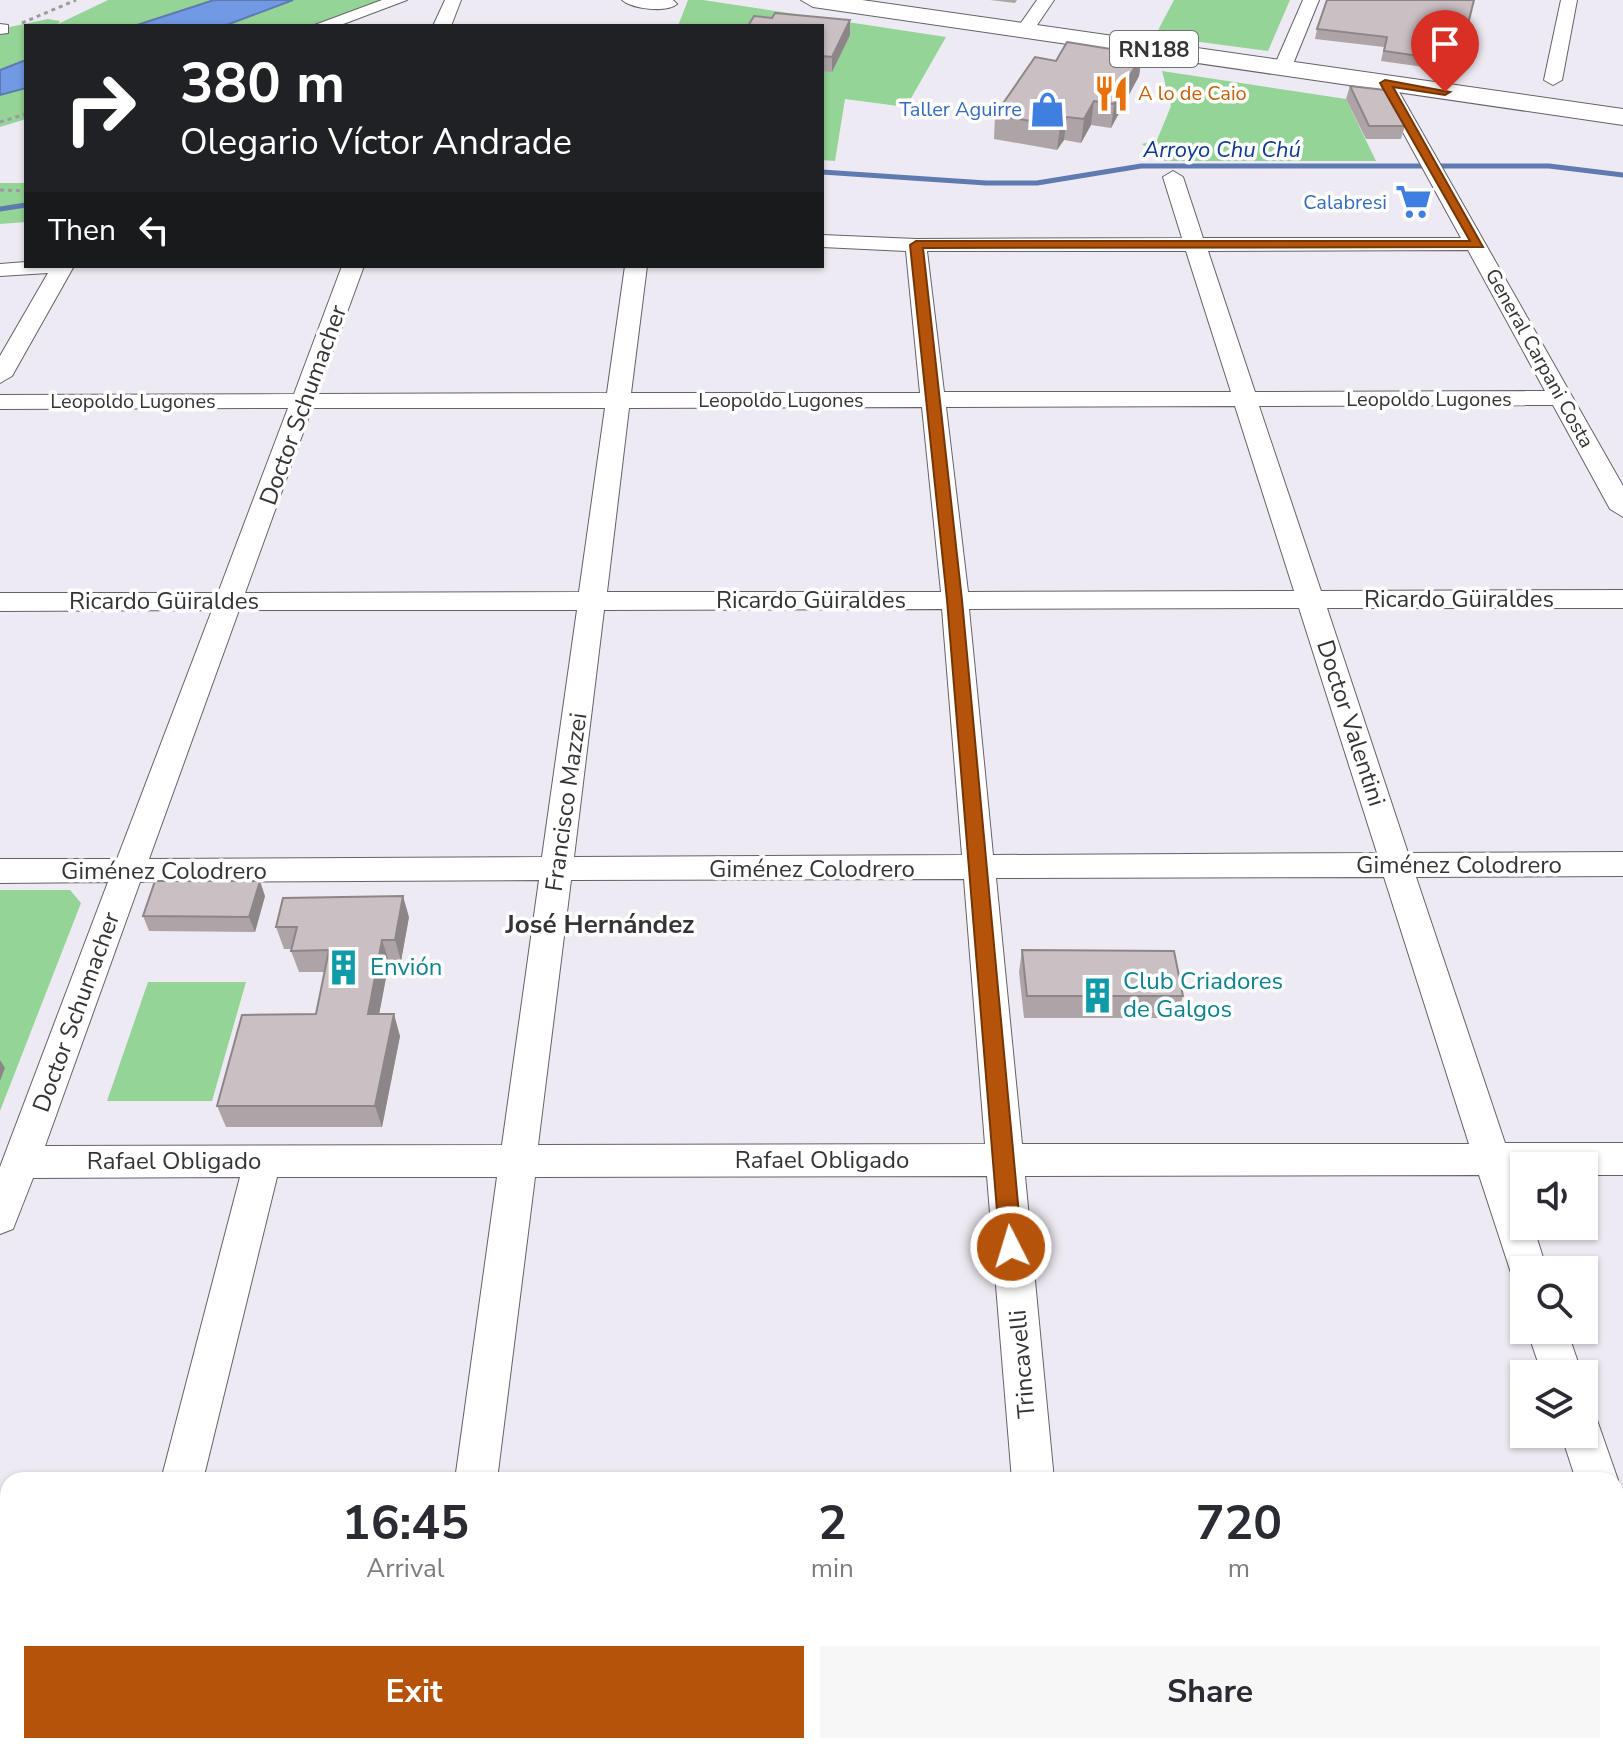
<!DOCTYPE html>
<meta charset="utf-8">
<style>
body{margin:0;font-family:"Nunito Sans",sans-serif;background:#f7f7f7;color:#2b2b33;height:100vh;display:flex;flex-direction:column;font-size:30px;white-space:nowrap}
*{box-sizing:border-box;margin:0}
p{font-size:26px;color:#7c7c81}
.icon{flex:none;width:44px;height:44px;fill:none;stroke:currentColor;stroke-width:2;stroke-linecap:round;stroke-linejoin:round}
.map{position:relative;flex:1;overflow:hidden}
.details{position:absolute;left:0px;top:1472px;width:1624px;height:282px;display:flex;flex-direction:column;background:#fff;border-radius:24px 24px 0 0;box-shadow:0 2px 6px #0004}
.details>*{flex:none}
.hud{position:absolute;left:24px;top:24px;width:800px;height:244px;border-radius:0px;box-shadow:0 2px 6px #0004;background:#202124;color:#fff;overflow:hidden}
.controls{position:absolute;left:1510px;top:1152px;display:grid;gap:16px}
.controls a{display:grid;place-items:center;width:88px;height:88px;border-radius:0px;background:#fff;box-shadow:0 2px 6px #0004;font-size:40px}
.pin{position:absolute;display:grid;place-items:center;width:68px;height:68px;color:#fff;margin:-82px -34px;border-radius:50% 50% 50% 0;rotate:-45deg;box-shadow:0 0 8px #0007}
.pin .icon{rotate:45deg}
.me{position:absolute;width:88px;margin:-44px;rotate:355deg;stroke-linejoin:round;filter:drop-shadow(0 0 6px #0008)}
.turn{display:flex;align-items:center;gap:28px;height:168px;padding:0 24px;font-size:36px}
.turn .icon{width:104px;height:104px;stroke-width:2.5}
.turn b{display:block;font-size:56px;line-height:68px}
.then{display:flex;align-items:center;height:76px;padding:0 24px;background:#0003;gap:16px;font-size:30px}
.eta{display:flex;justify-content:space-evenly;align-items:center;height:136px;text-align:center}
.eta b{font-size:48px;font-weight:700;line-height:56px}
.cta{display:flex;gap:16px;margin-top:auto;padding:16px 24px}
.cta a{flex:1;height:92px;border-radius:0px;background:#b45309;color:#fff;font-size:32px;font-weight:700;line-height:92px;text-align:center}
.cta a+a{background:#f7f7f7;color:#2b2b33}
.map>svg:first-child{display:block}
.green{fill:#94d496}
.water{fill:#7199e4;stroke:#5f7ab0;stroke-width:2}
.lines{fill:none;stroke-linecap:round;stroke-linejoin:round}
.stream{stroke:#5f7ab0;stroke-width:5}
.street-casing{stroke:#656169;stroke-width:2}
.highway-casing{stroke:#656169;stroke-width:2}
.path{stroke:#9d9aa1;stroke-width:3;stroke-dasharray:4 4;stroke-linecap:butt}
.street{fill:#fff;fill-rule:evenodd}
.highway{fill:#fff;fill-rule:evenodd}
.wall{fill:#aea4a8}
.shaded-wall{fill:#8d8688}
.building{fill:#cabfc3;stroke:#8d8688;stroke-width:2}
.route{fill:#b45309;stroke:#753606;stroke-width:2}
.labels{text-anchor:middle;stroke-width:7;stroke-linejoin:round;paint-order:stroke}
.far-food-label{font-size:20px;fill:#c56008;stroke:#fff;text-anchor:start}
.far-shop-label{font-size:20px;fill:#366cbe;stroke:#fff;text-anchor:end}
.far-street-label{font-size:20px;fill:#343336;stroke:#fff}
.shield{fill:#fff;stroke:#717072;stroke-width:2}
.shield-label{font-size:22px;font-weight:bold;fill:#343336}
.far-water-label{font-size:22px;font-style:italic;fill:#0e3a90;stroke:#fff}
.street-label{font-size:24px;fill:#343336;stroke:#fff}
.culture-label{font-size:24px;fill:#0d838f;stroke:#fff;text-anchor:start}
.neighbourhood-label{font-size:26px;font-weight:bold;fill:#343336;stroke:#fff}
</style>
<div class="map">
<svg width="1623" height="1753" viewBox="0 0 1623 1753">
<rect width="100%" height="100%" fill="#eeeaf3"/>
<g class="green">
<path d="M108 0H214L134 26H26V60L0 70V29L48 19 60 21 58 24Z"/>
<path d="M293 0H391L312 26H224Z"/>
<path d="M688 0H703L946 37 906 107 845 99 835 161 822 160V26H678Z"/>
<path d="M1174 0H1290L1268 51 1155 36Z"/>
<path d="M1162 71 1346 99 1376 161H1165L1142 144 1157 140 1171 106Z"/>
<path d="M26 88V119L0 127V95Z"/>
<path d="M0 183H26V222L0 224Z"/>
<path d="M0 890H70L81 903 0 1111Z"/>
<path d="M148 982H246L212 1101H107Z"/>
</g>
<g class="water">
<path d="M214 0H293L224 26H134Z"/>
<path d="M26 60V88L0 95V70Z"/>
</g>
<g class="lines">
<g class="stream">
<path d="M822 172 986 183H1037L1141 166H1549L1623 175"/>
<path d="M0 209 26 205"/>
</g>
<defs>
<g id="street">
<path d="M382 0H407L338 26H312Z"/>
<path d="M445 0H461L451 26H433Z"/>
<path d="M622 0H673L677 4C667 13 632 9 622 0Z"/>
<path d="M1037 0H1054L1031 34H1019L1016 30Z"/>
<path d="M1303 0H1319L1291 69 1282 74 1276 73 1273 69Z"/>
<path d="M1561 0H1577L1562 80 1553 85 1544 80Z"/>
<path d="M0 24 8 25V33L0 34Z"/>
<path d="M1385 77 1394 83 1623 486V517L1610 509 1553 405 1259 406 1321 591 1623 590V608H1327L1408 853 1623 852V876L1416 877 1505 1143H1623V1175H1584V1166H1524V1175H1516L1524 1200V1226H1533L1547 1270H1524V1286L1514 1282 1479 1175 1025 1176 1054 1480H1012L987 1176 535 1177 497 1480H455L497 1177H277L203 1480H161L240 1177 33 1178 13 1229 0 1234V1167L108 882 0 883V859H117L212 610 0 611V593H218L288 408 0 409V395L294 394 342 266H364L317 394 607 393 625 266H647L631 393H920L906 251 822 247V235L916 239 1182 238 1163 177 1173 171 1183 177 1203 238H1461L1376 83ZM1468 250 1545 391 1255 392 1208 251ZM927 251H1186L1231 392H944ZM1235 406 1294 591 968 592 946 407ZM922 407 941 592H607L629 408ZM312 408H605L579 592 245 593ZM1299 608 1377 853 993 855 969 609ZM942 609 962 855 574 857 604 610ZM239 610H577L542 857 149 859ZM1384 877 1469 1144H1022L996 878ZM964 879 985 1144 538 1145 571 880ZM539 880 502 1145 45 1146 140 882Z"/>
<path d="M26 262V266H74L12 376 0 383V356L48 273 0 276V264Z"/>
<path d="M1527 1330H1567L1582 1374H1542Z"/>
<path d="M1584 1415 1597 1420 1618 1480 1616 1485V1480H1576L1561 1434H1584Z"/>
<path d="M1616 1515 1623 1518V1581L1616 1578Z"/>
<path d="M92 1746H138L137 1753H89Z"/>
<path d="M418 1746H464V1753H416Z"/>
<path d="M1035 1746H1081L1083 1753H1035Z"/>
</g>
<path id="highway" d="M801 0H862L1623 109V125L813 7Z"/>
</defs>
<use href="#street" class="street-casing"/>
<use href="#highway" class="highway-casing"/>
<g class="path">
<path d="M22 23 76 0"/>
<path d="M0 122 26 114"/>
<path d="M0 190 26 191"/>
</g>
<use href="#street" class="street"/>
<use href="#highway" class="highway"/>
</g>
<g class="wall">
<path d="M990 0H1017L1015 3Z"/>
<path d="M822 26 850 35 832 72 822 71Z"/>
<path d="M1317 29 1464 40 1462 51 1454 50 1451 61 1448 60 1445 70 1381 61 1384 47 1315 39Z"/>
<path d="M1142 54 1139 76 1111 128 1091 125 1081 143 1064 140 1057 150 994 139 995 115 1056 61Z"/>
<path d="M1350 86 1405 126 1401 139H1366L1346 99Z"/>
<path d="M265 896 255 932 149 931 143 916Z"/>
<path d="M409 917 401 961 389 962 379 1014 400 1036 382 1127H226L217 1106 316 1014 325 972H299L291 951 292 949H284L276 927Z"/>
<path d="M1022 950 1183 996 1177 1018H1024L1019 972Z"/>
</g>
<g class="shaded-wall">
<path d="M850 20V35L832 72V57Z"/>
<path d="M1142 54 1139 76 1111 128 1114 104Z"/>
<path d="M1094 101 1091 125 1081 143 1084 119Z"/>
<path d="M1067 117 1064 140 1057 150 1060 126Z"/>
<path d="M260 881 265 896 255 932 249 917Z"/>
<path d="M403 896 409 917 401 961 395 940Z"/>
<path d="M382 940 389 962 375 1036 368 1014Z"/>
<path d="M394 1014 400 1036 382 1127 375 1106Z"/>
<path d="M0 1060 5 1068 0 1081Z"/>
</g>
<g class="building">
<path d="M1327 0H1474L1464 40 1457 39 1454 50H1450L1447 60 1384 51 1387 37 1317 29Z"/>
<path d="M775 13 850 20 832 57 822 56V26H748L754 16 772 18Z"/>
<path d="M1067 42 1142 54 1114 104 1094 101 1084 119 1067 117 1060 126 995 115 1035 57 1056 61Z"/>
<path d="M1350 86 1385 90 1405 126H1369Z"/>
<path d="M155 881H260L249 917 143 916Z"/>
<path d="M403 896 395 940H382L368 1014H394L375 1106H217L242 1015 316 1014 329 950 291 951 297 927H276L283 898Z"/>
<path d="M1022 950 1174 951 1183 996H1027Z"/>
</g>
<path class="route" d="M1385 80 1450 92 1445 95 1393 87 1483 247 923 248 962 600 1022 1247 1018 1254 1011 1257 1003 1254 1000 1247 947 600 910 245 916 241H1470L1380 83Z"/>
<defs>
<symbol id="restaurant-bare" viewBox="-9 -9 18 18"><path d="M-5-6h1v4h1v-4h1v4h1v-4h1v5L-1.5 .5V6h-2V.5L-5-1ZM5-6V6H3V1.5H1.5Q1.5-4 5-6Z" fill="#e8710a" stroke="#fff" stroke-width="2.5" paint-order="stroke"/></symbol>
<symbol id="shop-bare" viewBox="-9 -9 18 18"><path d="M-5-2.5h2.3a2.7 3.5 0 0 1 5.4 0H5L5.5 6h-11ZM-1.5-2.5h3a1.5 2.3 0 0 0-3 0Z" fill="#3f7fe0" stroke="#fff" stroke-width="2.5" paint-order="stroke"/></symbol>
<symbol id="supermarket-bare" viewBox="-9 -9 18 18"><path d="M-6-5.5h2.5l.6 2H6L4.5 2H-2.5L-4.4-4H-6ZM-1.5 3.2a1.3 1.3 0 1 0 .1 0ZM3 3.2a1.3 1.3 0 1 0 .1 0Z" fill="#3f7fe0" stroke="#fff" stroke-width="2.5" paint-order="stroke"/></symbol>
<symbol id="building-bare" viewBox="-9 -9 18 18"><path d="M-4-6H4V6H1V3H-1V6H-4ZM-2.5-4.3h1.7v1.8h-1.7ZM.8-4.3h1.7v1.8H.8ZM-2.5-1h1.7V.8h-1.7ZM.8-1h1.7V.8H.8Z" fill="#0f9aa8" stroke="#fff" stroke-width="2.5" paint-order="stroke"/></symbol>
</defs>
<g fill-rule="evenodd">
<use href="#restaurant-bare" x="1086" y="68" width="51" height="51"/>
<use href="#shop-bare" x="1022" y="84" width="51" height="51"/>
<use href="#supermarket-bare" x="1388" y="176" width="51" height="51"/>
<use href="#building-bare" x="318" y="942" width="51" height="51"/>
<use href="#building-bare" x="1072" y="970" width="51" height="51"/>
</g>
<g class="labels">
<g class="far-food-label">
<text x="1138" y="100">A lo de Caio</text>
</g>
<g class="far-shop-label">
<text x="1022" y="116">Taller Aguirre</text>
<text x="1387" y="209">Calabresi</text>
</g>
<g class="far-street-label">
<text transform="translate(1540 358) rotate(61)" y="7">General Carpani Costa</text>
<text x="1429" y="406">Leopoldo Lugones</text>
<text x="781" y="407">Leopoldo Lugones</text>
<text x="133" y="408">Leopoldo Lugones</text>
</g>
<rect class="shield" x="1110" y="31" width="88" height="36" rx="6"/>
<g class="shield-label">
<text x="1154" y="57">RN188</text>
</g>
<g class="far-water-label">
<text x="1222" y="157">Arroyo Chu Chú</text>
</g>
<g class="street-label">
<text transform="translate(303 405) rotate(-70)" y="8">Doctor Schumacher</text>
<text x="1459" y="607">Ricardo Güiraldes</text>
<text x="811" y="608">Ricardo Güiraldes</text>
<text x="164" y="609">Ricardo Güiraldes</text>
<text transform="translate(1351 723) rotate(72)" y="8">Doctor Valentini</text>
<text transform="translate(566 802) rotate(-82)" y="8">Francisco Mazzei</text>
<text x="1459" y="873">Giménez Colodrero</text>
<text x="812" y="877">Giménez Colodrero</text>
<text x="164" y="879">Giménez Colodrero</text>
<text transform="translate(76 1012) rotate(-70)" y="8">Doctor Schumacher</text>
<text x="822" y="1168">Rafael Obligado</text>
<text x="174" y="1169">Rafael Obligado</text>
<text transform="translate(1022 1364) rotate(-95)" y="8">Trincavelli</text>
</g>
<g class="culture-label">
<text x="370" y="975">Envión</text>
<text x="1123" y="989">Club Criadores<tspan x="1123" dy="28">de Galgos</tspan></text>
</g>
<g class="neighbourhood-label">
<text x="600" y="933">José Hernández</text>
</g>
</g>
</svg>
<div class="controls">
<a><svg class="icon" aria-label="sound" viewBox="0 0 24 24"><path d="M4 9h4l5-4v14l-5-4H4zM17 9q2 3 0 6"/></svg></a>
<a><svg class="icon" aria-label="search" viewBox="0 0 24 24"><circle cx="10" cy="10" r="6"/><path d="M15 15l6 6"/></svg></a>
<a><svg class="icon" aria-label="layers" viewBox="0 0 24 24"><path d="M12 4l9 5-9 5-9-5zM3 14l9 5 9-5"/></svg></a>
</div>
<div class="pin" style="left:1445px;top:92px;background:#d93025"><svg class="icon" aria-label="arrive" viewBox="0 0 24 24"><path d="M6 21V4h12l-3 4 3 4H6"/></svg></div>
<svg class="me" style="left:1011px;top:1247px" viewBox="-20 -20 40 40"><circle r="17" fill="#b45309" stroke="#fff" stroke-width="3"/><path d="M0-11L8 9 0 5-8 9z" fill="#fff"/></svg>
<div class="hud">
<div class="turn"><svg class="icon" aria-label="right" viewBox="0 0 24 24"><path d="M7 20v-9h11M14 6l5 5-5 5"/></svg><div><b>380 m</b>Olegario Víctor Andrade</div></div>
<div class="then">Then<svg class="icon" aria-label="left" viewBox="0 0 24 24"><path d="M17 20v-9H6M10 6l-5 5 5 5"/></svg></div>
</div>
<section class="details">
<div class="eta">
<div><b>16:45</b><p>Arrival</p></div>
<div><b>2</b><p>min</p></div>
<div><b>720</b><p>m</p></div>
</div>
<div class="cta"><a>Exit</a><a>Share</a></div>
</section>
</div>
